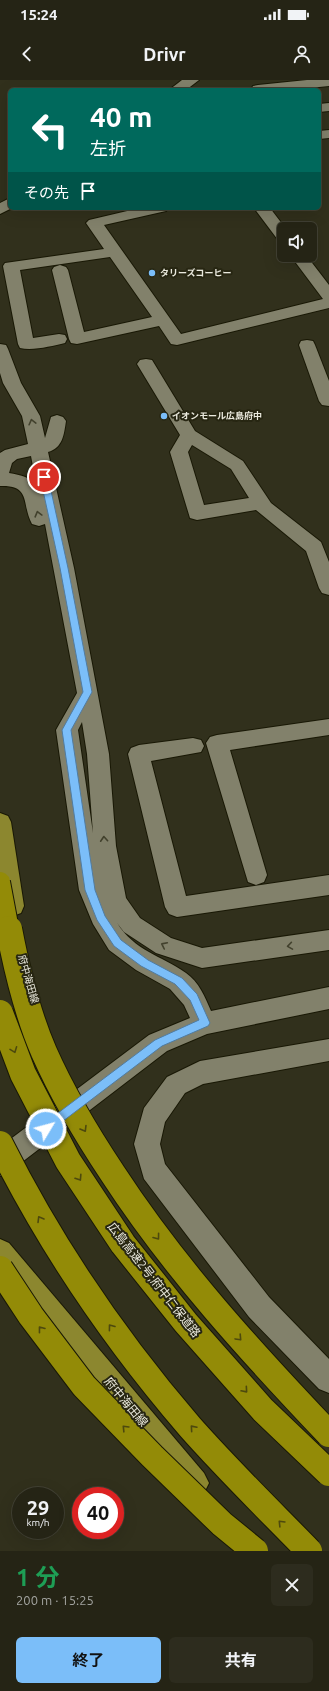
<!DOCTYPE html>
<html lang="ja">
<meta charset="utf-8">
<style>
body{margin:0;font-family:Ubuntu,"Noto Sans JP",sans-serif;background:#2d2c1e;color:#f1f3f6;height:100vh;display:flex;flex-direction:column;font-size:15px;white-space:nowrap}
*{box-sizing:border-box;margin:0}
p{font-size:13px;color:#a3a4a0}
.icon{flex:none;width:22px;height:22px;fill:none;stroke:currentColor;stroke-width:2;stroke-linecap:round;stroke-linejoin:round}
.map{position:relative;height:1471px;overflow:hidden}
.details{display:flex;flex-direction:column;background:#252415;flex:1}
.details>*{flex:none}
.guide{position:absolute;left:8px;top:8px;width:313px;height:122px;border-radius:6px;box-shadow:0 4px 16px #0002,0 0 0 1px #424134;background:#00695c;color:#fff;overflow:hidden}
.controls{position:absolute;left:277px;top:142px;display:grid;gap:8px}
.controls a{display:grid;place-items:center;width:40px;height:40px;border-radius:6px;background:#252415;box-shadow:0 4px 16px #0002,0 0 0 1px #424134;font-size:20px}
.speed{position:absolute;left:12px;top:1407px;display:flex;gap:8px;font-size:20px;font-weight:700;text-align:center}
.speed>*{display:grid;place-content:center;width:52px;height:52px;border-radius:50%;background:#252415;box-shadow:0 4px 16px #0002,0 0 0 1px #424134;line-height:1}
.speed small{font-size:10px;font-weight:400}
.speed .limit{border:6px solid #d22;background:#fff;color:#111}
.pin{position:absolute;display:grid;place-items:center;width:34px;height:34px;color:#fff;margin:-17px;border:2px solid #fff;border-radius:50%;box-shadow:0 1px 4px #0007}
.me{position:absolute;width:44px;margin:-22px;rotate:53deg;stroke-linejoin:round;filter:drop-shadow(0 0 3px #0008)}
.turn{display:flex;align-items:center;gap:14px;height:84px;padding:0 16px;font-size:18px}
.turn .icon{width:52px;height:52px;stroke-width:2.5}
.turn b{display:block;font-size:28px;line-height:34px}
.then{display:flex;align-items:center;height:38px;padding:0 16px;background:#0003;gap:8px;font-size:15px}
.round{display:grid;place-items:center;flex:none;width:42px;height:42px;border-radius:6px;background:#2d2c1e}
.overview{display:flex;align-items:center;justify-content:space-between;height:68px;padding:0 16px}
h1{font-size:24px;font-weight:700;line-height:30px;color:#1e9e55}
.primary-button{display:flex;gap:8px;margin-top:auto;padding:8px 16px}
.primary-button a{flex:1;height:46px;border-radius:6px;background:#7bbef9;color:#111;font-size:16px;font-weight:700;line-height:46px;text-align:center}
.primary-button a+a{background:#2d2c1e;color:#f1f3f6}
.status{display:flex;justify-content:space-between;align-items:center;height:28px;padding:0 20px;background:#252415;direction:ltr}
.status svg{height:11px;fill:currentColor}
header{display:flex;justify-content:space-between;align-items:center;height:52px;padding:0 16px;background:#252415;font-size:18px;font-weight:700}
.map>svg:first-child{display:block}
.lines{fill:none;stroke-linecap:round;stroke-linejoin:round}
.minor-casing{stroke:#191805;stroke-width:2}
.major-casing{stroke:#191805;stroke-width:2}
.minor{fill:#82816b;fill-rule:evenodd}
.major{fill:#8c872f;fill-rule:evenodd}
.highway-bridge-far1-casing{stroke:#191805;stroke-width:22;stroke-linecap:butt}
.highway-bridge-casing{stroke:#191805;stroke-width:28;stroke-linecap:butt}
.highway-bridge-far1{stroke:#938b07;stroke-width:20}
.highway-bridge{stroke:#938b07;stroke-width:26}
.oneway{stroke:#42412d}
.oneway2{stroke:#4d490e}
.route{fill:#7bbef9;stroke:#507ca2}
.poi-dot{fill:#7bbef9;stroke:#272612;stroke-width:1.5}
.labels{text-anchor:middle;stroke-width:4;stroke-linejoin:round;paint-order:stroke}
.far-poi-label{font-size:9px;font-weight:bold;fill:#eae9dd;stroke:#272612;text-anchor:start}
.street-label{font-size:10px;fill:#eae9dd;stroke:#272612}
.near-street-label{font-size:12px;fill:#eae9dd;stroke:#272612}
</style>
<div class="status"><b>15:24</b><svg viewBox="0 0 49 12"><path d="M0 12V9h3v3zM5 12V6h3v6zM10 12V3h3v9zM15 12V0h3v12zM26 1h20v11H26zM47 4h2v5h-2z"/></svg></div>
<header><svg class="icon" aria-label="back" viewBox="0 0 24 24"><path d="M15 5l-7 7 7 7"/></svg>Drivr<svg class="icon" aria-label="person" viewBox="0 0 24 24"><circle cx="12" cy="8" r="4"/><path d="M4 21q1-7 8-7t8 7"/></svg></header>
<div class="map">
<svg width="329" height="1471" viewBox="0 0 329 1471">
<rect width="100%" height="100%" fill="#31301c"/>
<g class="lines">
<defs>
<g id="minor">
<path d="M182 0H199L186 10H169Z"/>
<path d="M307 0H329V6L290 10H251L253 6 258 5Z"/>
<path d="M329 23V31L319 32V24Z"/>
<path d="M329 50V58L319 59V51Z"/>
<path d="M10 118V128H12L0 134V123Z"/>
<path d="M140 128H169L166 131 104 145 181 254 323 219 290 175H306L329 205V228L177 265 171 264 159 246 77 264 71 263 69 259 52 190 54 187 60 185 66 187 68 190 84 252 152 237 110 177 20 190 33 258 59 254 65 255 67 259 65 263C52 266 33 271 20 268L18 264 3 186 5 183 104 169 86 143 89 140Z"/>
<path d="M254 128H270L286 149H284V162L278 160Z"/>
<path d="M307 260 313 261 315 265 329 301V326L322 325 319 321 299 265 301 261Z"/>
<path d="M0 264 6 265 8 269 21 303 40 336 45 358 51 337 57 335 63 337 66 341C64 354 63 368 48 372L74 488 109 674 116 766 126 818 140 838 171 858 202 868 329 850V870L202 888 156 873 124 852 117 843C135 871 160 875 186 893 199 902 205 917 211 931L329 907V929L207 954 167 971 9 1092 0 1096V1067L149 955 190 938 184 925 170 909 136 890 109 870 93 844 79 810 56 650 77 613 45 444 39 446 32 444C21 424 32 405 0 406V373L5 370 28 364 22 336 3 303 0 293ZM31 376 37 407C31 397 21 395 9 393L12 383 17 379ZM82 642 87 674 93 753 78 650Z"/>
<path d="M146 279 152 280 195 351 243 381 271 423 321 462 329 482V515L322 513 319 508 306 471 256 430 197 440 190 438 170 372 180 355 137 284 140 280ZM192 365 231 389 249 418 204 425 188 372Z"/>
<path d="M329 639V655L230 670 267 795 264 802 256 805 248 802 206 663 210 657 217 655Z"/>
<path d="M193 658 201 660 204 666 201 672 151 681 186 816 329 795V815L177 837 169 834 165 827 128 674 131 668 139 665Z"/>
<path d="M329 959V981L203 1004 185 1013 165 1042 160 1064 165 1084 269 1217 329 1279V1313L319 1309 249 1237 144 1099 134 1064 144 1028 167 997 200 981Z"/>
</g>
<g id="major">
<path d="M0 733 8 736 11 742 24 826 21 833 13 836 5 833 0 816Z"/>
<path d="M0 1159 9 1163 204 1393 209 1403 204 1413 194 1418 184 1413 0 1193Z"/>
</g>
</defs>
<use href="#minor" class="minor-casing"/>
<use href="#major" class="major-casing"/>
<use href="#minor" class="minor"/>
<use href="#major" class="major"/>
<defs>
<path id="highway-bridge-far1" d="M0 802 9 850"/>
<g id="highway-bridge">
<path d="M9 849C17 891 27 933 44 972 63 1015 87 1055 113 1094 175 1189 251 1272 329 1354"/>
<path d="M0 933 23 994 68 1081 123 1164 186 1243 263 1330 329 1393"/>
<path d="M0 1064C51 1166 115 1260 190 1347 228 1390 269 1430 309 1471"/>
<path d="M0 1189 31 1236 84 1306 152 1376 222 1444 255 1471"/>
</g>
</defs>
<use href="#highway-bridge-far1" class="highway-bridge-far1-casing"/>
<use href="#highway-bridge" class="highway-bridge-casing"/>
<use href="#highway-bridge-far1" class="highway-bridge-far1"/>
<use href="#highway-bridge" class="highway-bridge"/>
</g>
<defs><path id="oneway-chevron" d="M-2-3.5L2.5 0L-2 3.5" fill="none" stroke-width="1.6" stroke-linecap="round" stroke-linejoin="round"/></defs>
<g class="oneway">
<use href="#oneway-chevron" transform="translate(32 342) rotate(-104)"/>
<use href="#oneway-chevron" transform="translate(38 434) rotate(-105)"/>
<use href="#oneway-chevron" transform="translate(104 759) rotate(-94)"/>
<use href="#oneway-chevron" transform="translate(164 865) rotate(-154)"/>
<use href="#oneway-chevron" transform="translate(290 866) rotate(171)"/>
</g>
<g class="oneway2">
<use href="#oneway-chevron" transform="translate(14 970) rotate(69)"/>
<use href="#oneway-chevron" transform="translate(84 1049) rotate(59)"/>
<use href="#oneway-chevron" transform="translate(79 1098) rotate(57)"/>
<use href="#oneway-chevron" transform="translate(40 1139) rotate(-121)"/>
<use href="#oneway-chevron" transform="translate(157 1157) rotate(53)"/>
<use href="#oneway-chevron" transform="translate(111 1247) rotate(-127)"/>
<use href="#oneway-chevron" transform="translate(41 1249) rotate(-128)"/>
<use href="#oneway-chevron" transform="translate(239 1258) rotate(47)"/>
<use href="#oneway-chevron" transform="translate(245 1310) rotate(49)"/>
<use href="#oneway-chevron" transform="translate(125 1348) rotate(-134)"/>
<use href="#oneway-chevron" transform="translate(193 1348) rotate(-131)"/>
<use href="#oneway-chevron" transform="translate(281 1443) rotate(-134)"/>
</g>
<path class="route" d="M44 394 48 397 68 488 92 612 71 650 95 810 105 836 121 860 148 880 182 898 197 914 210 943 208 946 162 966 46 1054 42 1052 41 1049 42 1045 155 960 199 940 190 920 175 904 141 886 114 866 97 840 85 810 62 650 83 612 60 488 40 397Z"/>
<g class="poi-dot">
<circle cx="152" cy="193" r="4"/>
<circle cx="164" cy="336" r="4"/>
</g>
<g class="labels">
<g class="far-poi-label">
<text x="160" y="196">タリーズコーヒー</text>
<text x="172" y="339">イオンモール広島府中</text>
</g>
<g class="street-label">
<text transform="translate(29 899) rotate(74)" y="4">府中海田線</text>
</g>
<g class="near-street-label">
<text transform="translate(154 1200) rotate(52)" y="4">広島高速2号;府中仁保道路</text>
<text transform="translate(126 1322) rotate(50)" y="4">府中海田線</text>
</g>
</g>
</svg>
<div class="controls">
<a><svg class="icon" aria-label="sound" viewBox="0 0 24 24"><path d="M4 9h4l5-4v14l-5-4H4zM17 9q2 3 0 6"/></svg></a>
</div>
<div class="speed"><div>29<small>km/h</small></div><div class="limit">40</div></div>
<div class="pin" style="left:44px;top:397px;background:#d93025"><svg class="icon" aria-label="arrive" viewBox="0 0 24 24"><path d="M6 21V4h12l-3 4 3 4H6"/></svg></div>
<svg class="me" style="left:46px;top:1049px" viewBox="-20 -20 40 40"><circle r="17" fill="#7bbef9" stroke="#fff" stroke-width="3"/><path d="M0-11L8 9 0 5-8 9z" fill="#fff"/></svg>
<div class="guide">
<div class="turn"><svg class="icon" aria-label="left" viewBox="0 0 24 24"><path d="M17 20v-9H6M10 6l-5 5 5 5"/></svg><div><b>40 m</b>左折</div></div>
<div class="then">その先<svg class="icon" aria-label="arrive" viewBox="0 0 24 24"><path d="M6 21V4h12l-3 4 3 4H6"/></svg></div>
</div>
</div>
<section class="details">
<div class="overview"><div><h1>1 分</h1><p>200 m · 15:25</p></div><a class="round"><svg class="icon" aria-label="close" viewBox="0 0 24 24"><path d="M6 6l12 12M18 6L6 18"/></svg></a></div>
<div class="primary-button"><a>終了</a><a>共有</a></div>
</section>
